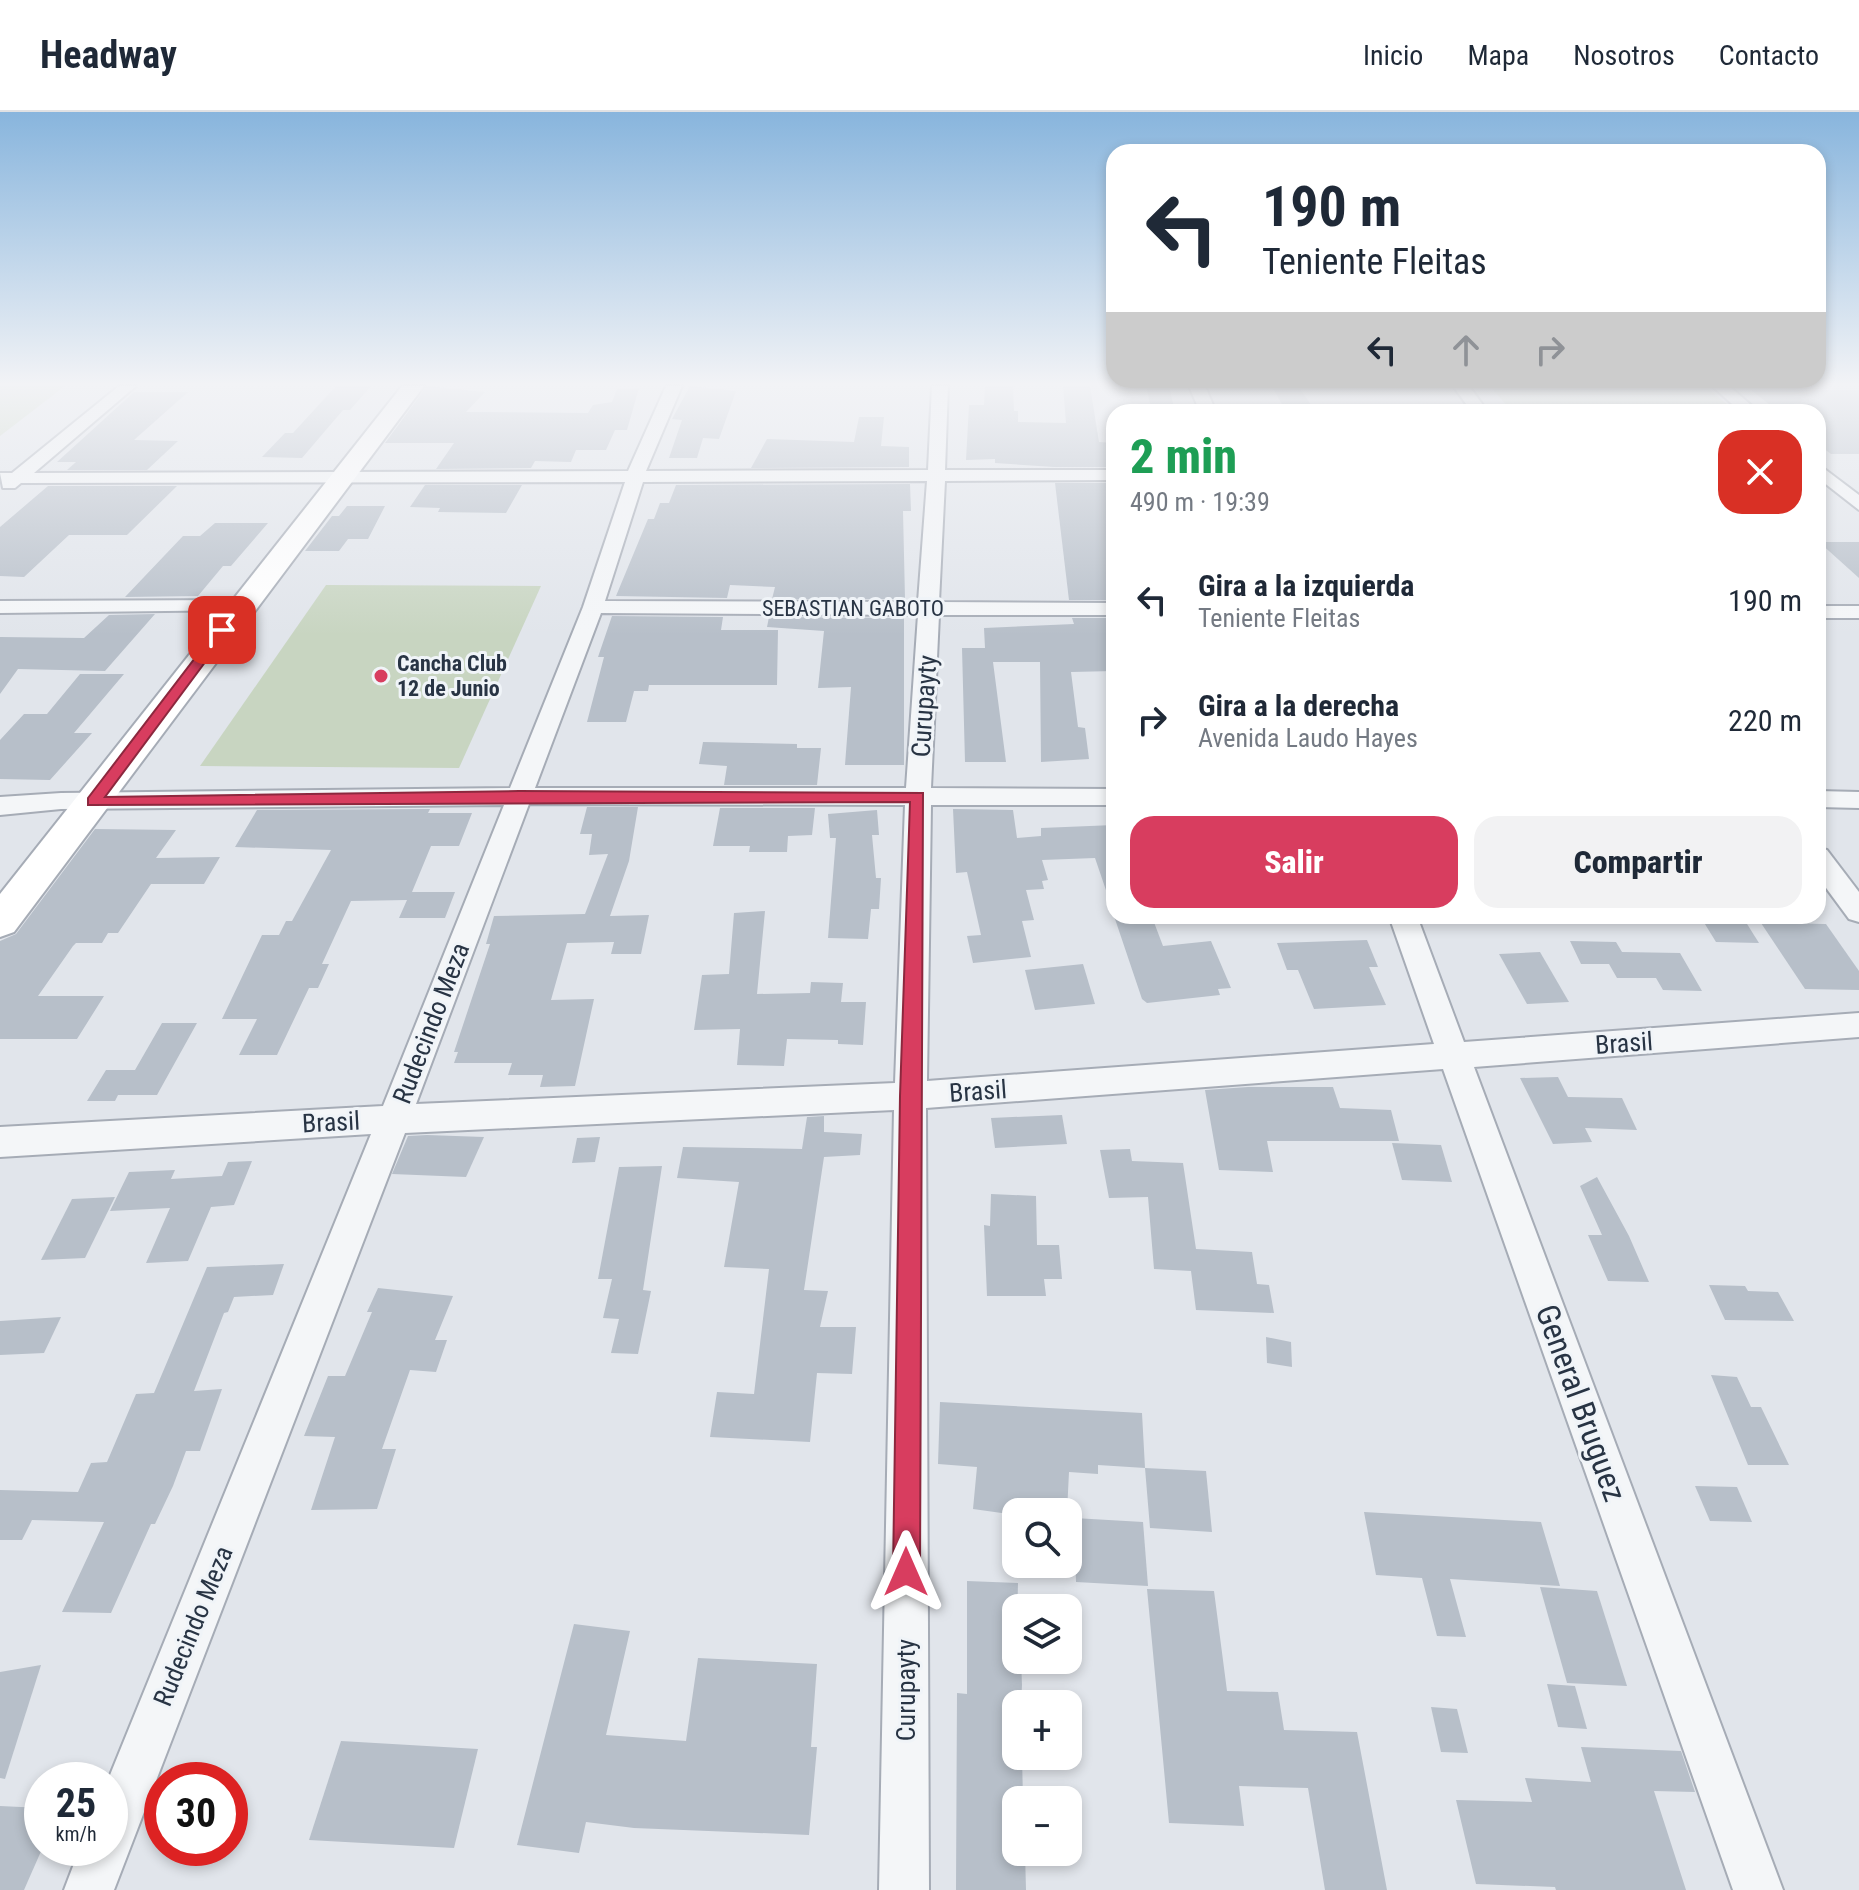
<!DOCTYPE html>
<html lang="es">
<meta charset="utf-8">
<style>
body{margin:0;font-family:"Roboto Condensed",sans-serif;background:#f2f2f3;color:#1f2937;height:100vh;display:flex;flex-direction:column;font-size:30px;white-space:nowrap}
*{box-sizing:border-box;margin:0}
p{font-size:26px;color:#747a83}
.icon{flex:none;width:44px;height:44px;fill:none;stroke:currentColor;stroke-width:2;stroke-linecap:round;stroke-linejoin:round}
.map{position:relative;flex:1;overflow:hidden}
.panel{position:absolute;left:1106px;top:292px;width:720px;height:520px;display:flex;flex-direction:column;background:#fff;border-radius:24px;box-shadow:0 4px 12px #0003}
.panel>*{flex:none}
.banner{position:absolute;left:1106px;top:32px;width:720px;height:244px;border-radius:24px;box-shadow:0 4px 12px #0003;background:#fff;color:#1f2937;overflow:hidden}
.tools{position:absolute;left:1002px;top:1386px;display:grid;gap:16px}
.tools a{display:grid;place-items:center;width:80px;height:80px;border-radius:16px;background:#fff;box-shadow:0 4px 12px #0003;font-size:40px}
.speed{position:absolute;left:24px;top:1650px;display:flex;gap:16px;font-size:40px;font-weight:700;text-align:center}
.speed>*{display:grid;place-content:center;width:104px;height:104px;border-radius:50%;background:#fff;box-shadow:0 4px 12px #0003;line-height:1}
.speed small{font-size:20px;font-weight:400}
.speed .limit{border:12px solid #d22;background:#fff;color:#111}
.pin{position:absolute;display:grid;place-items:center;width:68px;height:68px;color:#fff;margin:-34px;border-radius:16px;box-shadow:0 4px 12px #0006}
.me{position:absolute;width:88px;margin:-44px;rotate:0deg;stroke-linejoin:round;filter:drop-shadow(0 0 6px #0008)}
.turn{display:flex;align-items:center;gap:28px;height:168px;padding:0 24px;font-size:36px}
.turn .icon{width:104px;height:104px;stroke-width:2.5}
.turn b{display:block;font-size:56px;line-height:68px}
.lanes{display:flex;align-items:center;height:76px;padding:0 24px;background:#0003;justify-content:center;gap:40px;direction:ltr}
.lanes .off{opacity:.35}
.round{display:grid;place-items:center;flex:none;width:84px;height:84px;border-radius:24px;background:#f2f2f3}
.headline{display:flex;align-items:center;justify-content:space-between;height:136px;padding:0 24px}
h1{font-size:48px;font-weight:800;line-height:60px;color:#1e9e55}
.button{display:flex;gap:16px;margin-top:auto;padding:16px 24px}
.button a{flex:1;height:92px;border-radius:24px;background:#d83d5f;color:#fff;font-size:32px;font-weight:800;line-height:92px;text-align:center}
.button a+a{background:#f2f2f3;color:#1f2937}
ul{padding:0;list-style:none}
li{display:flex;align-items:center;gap:24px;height:120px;padding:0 24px}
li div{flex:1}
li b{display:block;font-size:30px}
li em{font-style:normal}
header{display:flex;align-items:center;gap:48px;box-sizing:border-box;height:112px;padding:0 40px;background:#fff;border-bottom:2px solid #e0e1e3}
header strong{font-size:38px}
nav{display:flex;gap:44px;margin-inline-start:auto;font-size:28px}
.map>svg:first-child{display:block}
.green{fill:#c8d5c1}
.building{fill:#b7bfc9}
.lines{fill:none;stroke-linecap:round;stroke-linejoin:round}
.street-casing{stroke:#a6acb6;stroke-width:4}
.secondary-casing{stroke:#a6acb6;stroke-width:4}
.street{fill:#f4f6f8;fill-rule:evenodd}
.secondary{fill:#fff;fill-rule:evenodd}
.route{fill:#d83d5f;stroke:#8c283e;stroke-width:2}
.poi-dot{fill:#d83d5f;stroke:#f0f4f8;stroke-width:3}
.labels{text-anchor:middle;stroke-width:6;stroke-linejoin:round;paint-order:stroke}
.far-street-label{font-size:22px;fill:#283444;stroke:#f0f4f8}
.far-poi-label{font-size:22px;font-weight:bold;fill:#283444;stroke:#f0f4f8;text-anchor:start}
.street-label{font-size:26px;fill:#283444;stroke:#f0f4f8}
.near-street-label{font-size:32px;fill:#283444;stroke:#f0f4f8}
</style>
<header>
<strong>Headway</strong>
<nav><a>Inicio</a><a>Mapa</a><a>Nosotros</a><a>Contacto</a></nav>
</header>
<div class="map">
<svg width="1859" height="1778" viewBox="0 0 1859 1778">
<rect width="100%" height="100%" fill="#e1e5eb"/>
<g class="green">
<path d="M0 274H65L0 324Z"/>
<path d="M1490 274H1705L1736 300H1512Z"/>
<path d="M326 473 541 474 459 656 200 654Z"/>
</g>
<g class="building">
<path d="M336 274H371L350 298H343L302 346 262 345 285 321H293Z"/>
<path d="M427 274 485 280 466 300 588 301 593 293 612 290 617 277 639 276 627 318H615L606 338H576L571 350 535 349 531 356 436 357 454 331H385Z"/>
<path d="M690 274 736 279 719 327 703 326 697 346H669L682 308 672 307Z"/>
<path d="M985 274H1013L1014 299H1018V310L1066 311 1063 274H1090L1099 330 1114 331V355H1054L995 351V347L966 348 969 293H984Z"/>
<path d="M1146 274H1169L1175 300H1152Z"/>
<path d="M1272 274H1298L1316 300H1286Z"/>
<path d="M1751 278H1859V342H1831L1818 332V300H1779Z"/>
<path d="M134 280H188L134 328 178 329 147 358H67L76 350H57Z"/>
<path d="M859 305H884L881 334 909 335V355L751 356 767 327 854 330Z"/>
<path d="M1055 371H1114V488H1069Z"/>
<path d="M910 372 911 399H903L905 487H772L775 475 730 473 727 486 616 484 648 407H654L660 391H669L676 373Z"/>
<path d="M425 373H522L506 401 438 400 440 396 410 395Z"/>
<path d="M48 374H177L127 423H69L24 465 0 464V415Z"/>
<path d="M347 394H385L368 427H348L339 439H305L332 404H339Z"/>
<path d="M215 411H268L231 454H223L198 484 125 485 183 424H200Z"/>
<path d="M1819 430H1859V466Z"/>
<path d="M155 502 105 559 18 557 0 582V525L84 526 109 503Z"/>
<path d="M612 504 723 505 721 518H778L777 573H649L648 579H634L626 610H587L604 545H598Z"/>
<path d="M769 505 904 506V653H845L851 575 818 576 824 519 767 515Z"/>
<path d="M1072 506H1114V559L1071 560 1078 615 1085 616 1089 647 1041 650 1040 550H993L1006 650H965L962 536H985L984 516 1074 512Z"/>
<path d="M80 562H124L74 621H92L50 668 0 667V628L24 602H47Z"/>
<path d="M703 630 797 632V636H821L817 673H724L727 654 699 652Z"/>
<path d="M587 695H638L629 749 610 804 649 803 641 842H611L614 830 567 831 551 888 594 887 575 974 540 975 543 963H508L512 951H454L458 940H454L490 832H486L494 804 585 802 608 742 589 743 592 722H580Z"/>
<path d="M720 696H815L812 723 788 724 787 740H749L750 734H713Z"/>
<path d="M430 697 428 701H472L459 734H431L412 780H455L445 806H399L407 788 351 789 322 852H329L318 876H309L277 943H239L257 907H222L262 823H279L286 809H292L331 738 235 735 257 698Z"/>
<path d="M953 697 1013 698 1017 726 1041 724V716L1114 713V790H1110L1095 746 1042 748 1048 768 1042 769 1044 777 1026 778 1034 808 1022 809 1031 845 973 851 967 824 981 823 967 760 956 761Z"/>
<path d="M877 698 879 723H872L876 766H881L879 797H871L868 827 828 826 836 726H830L828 702Z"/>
<path d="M95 717 176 718 156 746 220 745 204 772H151L118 821H108L102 831H76L73 834 38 884H104L77 927H0V829L16 822Z"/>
<path d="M765 799 757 882 810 881 811 870 843 871 841 890H866L863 933 838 932V928L787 927 784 954 737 953 740 917 694 918 702 863 729 862 734 801Z"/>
<path d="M1114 804 1152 805 1163 834 1211 829 1231 876 1218 877 1220 883 1147 891 1142 887Z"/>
<path d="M1700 804H1742L1759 831 1716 830Z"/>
<path d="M1761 811 1826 812 1859 859V878L1805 877Z"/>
<path d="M1367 828 1378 855H1369L1386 893 1314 897 1298 858H1287L1277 831Z"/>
<path d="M1570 829 1616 830 1622 840 1680 841 1702 879 1663 878 1656 866H1617L1609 852H1581Z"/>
<path d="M1540 840 1569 890 1527 892 1499 842Z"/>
<path d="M1083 852 1095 892 1035 898 1025 858Z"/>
<path d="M162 911H197L157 983H118L115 989H87L106 958H135Z"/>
<path d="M1558 965 1568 985 1622 986 1637 1018 1585 1016 1592 1030 1553 1032 1520 966Z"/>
<path d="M1248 975H1333L1340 996 1391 998 1399 1029H1267L1273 1060 1219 1058 1205 978Z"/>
<path d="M1062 1003 1067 1032 995 1036 991 1006Z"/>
<path d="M824 1004V1020L862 1022 860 1043 824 1045 804 1178 828 1179 820 1215H856L852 1262 817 1261 810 1330 710 1325 717 1280 754 1282 769 1157 724 1155 739 1070 677 1066 683 1035 802 1037 807 1005Z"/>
<path d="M408 1024 427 1023 484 1025 466 1065 392 1062Z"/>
<path d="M600 1025 595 1050 572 1051 577 1026Z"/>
<path d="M1392 1031 1441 1033 1452 1070 1402 1068Z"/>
<path d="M1130 1037 1132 1049 1183 1051 1196 1137 1252 1140 1257 1172 1269 1173 1274 1201 1196 1198 1191 1159 1154 1157 1148 1085 1109 1086 1100 1038Z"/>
<path d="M252 1049 234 1093 211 1095 188 1149 146 1151 170 1096 110 1099 129 1060 175 1058 171 1067 222 1064 228 1050Z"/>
<path d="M662 1054 643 1178 651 1179 638 1242 611 1241 619 1207 603 1206 612 1167H598L619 1055Z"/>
<path d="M1597 1065 1629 1124 1649 1170 1608 1169 1588 1123H1602L1580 1074Z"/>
<path d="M991 1082 1036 1084 1037 1133H1059L1062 1167H1044L1046 1184H987L984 1113 990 1114Z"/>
<path d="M115 1085 85 1146 41 1148 72 1087Z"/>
<path d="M284 1152 273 1183 234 1185 228 1200 224 1201 194 1279 222 1277 200 1339H186L173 1374 155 1412H151L111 1501 62 1500 104 1410 32 1408 22 1428H0V1378L78 1380 91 1351 107 1350 136 1282 154 1281 207 1155Z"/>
<path d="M1709 1173 1745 1174 1748 1179 1778 1180 1794 1209 1725 1208Z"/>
<path d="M378 1176 453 1184 435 1228H447L436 1260 410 1258 382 1337H396L377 1397 311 1398 335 1325 304 1324 328 1264H345L372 1200H367Z"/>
<path d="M61 1205 44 1241 0 1243V1209Z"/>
<path d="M1266 1225 1291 1230 1292 1255 1267 1251Z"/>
<path d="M1711 1263 1737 1265 1751 1295H1761L1789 1353H1748Z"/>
<path d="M940 1290 1142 1301 1145 1356 1098 1353V1362L1069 1360 1067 1400H1016V1403L973 1397 977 1355 938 1352Z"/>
<path d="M1145 1356 1206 1359 1212 1420 1150 1416Z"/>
<path d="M1695 1374 1737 1375 1752 1410 1710 1409Z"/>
<path d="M1364 1400 1541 1410 1560 1474 1450 1467 1466 1525 1437 1524 1422 1466 1376 1463Z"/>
<path d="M1074 1406 1143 1410 1148 1474 1076 1470Z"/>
<path d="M967 1469 1018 1471 1016 1548H1021L1022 1573 1021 1592H1016V1644H1022L1023 1688H1016V1740H1025L1026 1778H956L957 1581 967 1582Z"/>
<path d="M1540 1475 1597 1479 1627 1574 1567 1571Z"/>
<path d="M1147 1477 1214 1479 1227 1579 1278 1580 1284 1618 1357 1620 1387 1778H1325L1308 1676 1239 1674 1244 1714 1169 1711Z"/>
<path d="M574 1512 630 1519 606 1623 686 1629 698 1546 817 1552 811 1635H817L809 1723 634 1716 586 1710 579 1741 517 1733Z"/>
<path d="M41 1553 5 1667 0 1666V1560Z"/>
<path d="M1547 1572 1575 1574 1587 1617 1558 1615Z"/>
<path d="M1431 1595 1457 1597 1468 1641 1441 1640Z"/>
<path d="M341 1629 478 1637 454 1736 309 1728Z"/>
<path d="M1581 1635 1681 1639 1695 1680 1654 1679 1686 1778H1556L1555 1775 1476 1772 1456 1688 1532 1690 1525 1666 1591 1670Z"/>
<path d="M0 1694 42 1696V1737L24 1778H0Z"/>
</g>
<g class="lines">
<defs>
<g id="street">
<path d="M119 274H136L34 361 628 359 666 274H682L646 359 928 358 932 274H948L945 358H1114V368L945 369 939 490 1114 491V503H939L931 676 1114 677V693H931L927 969 1434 932 1389 804H1417L1464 930 1859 901V925L1474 955 1783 1778H1733L1443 957 926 996 929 1778H879L894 998 405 1021 114 1778H64L80 1736H110L108 1668 371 1022 0 1045V1015L383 994 504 693 61 697 0 703V685L61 681 510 676 583 495 625 370 21 371 15 376H3L0 361H12ZM927 369 918 490 605 489 643 370ZM601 501 918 503 906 676H535ZM529 692 905 693 895 971 416 992Z"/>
<path d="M1189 274H1205L1216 300H1200Z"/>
<path d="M1453 274H1469L1488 300H1472Z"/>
<path d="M1712 274H1729L1759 300H1741Z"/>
<path d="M1818 352 1859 383V398L1818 366Z"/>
<path d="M241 488 251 494 248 498 0 501V489Z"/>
<rect x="1818" y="494" width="41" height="12"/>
<path d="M1818 679 1859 680V696L1818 695Z"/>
<path d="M1818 736 1827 738 1859 780V810L1849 807 1818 765Z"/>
</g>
<path id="secondary" d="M402 274H424L14 820 0 825V782Z"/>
</defs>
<use href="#street" class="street-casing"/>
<use href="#secondary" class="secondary-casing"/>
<use href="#street" class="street"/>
<use href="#secondary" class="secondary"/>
</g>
<linearGradient id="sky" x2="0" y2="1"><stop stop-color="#88b5dd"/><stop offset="0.52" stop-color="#f2f3f6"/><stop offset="1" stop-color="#f2f3f6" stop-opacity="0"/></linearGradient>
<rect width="1859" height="523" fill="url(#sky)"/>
<path class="route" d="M222 515 229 518 105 685 519 679 923 681 920 1460 916 1470 906 1474 897 1470 893 1460 900 984 910 690 88 693V686L218 516Z"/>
<circle class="poi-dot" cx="381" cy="564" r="8"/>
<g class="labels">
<g class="far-street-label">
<text x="853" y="504">SEBASTIAN GABOTO</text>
</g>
<g class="far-poi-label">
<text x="397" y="559">Cancha Club<tspan x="397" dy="25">12 de Junio</tspan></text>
</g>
<g class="street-label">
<text transform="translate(924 594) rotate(-86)" y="9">Curupayty</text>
<text transform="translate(431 911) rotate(-69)" y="9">Rudecindo Meza</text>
<text transform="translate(1624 931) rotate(-4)" y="9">Brasil</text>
<text transform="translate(978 979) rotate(-4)" y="9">Brasil</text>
<text transform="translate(331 1010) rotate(-3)" y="9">Brasil</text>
<text transform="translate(193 1514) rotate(-68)" y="9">Rudecindo Meza</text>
<text transform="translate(906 1578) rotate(-90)" y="9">Curupayty</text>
</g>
<g class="near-street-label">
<text transform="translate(1581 1291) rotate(70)" y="11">General Bruguez</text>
</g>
</g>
</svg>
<div class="tools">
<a><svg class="icon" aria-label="search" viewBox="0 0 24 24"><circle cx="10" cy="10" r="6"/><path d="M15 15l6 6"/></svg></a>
<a><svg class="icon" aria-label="layers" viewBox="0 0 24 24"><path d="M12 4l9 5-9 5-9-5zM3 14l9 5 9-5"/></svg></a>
<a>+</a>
<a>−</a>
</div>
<div class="speed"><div>25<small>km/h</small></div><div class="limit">30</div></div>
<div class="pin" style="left:222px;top:518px;background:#d93025"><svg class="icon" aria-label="arrive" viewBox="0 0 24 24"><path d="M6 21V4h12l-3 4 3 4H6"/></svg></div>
<svg class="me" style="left:906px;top:1460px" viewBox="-20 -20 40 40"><path d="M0-17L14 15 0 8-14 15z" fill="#d83d5f" stroke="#fff" stroke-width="4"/></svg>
<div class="banner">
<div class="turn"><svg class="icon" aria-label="left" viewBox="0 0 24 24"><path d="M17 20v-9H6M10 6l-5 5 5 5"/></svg><div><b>190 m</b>Teniente Fleitas</div></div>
<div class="lanes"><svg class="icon" aria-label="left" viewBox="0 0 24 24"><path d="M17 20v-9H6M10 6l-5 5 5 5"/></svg><svg class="icon off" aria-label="ahead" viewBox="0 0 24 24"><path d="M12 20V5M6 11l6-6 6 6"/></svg><svg class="icon off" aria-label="right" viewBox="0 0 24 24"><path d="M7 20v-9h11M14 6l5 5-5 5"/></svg></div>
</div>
<section class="panel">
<div class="headline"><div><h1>2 min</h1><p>490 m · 19:39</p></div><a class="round" style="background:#d93025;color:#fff"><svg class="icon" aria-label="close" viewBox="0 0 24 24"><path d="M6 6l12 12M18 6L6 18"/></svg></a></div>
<ul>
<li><svg class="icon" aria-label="left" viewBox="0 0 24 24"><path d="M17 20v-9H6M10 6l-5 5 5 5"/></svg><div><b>Gira a la izquierda</b><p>Teniente Fleitas</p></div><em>190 m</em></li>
<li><svg class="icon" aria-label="right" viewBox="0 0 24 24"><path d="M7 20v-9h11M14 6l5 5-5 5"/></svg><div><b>Gira a la derecha</b><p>Avenida Laudo Hayes</p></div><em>220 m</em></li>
</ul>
<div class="button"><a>Salir</a><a>Compartir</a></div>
</section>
</div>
